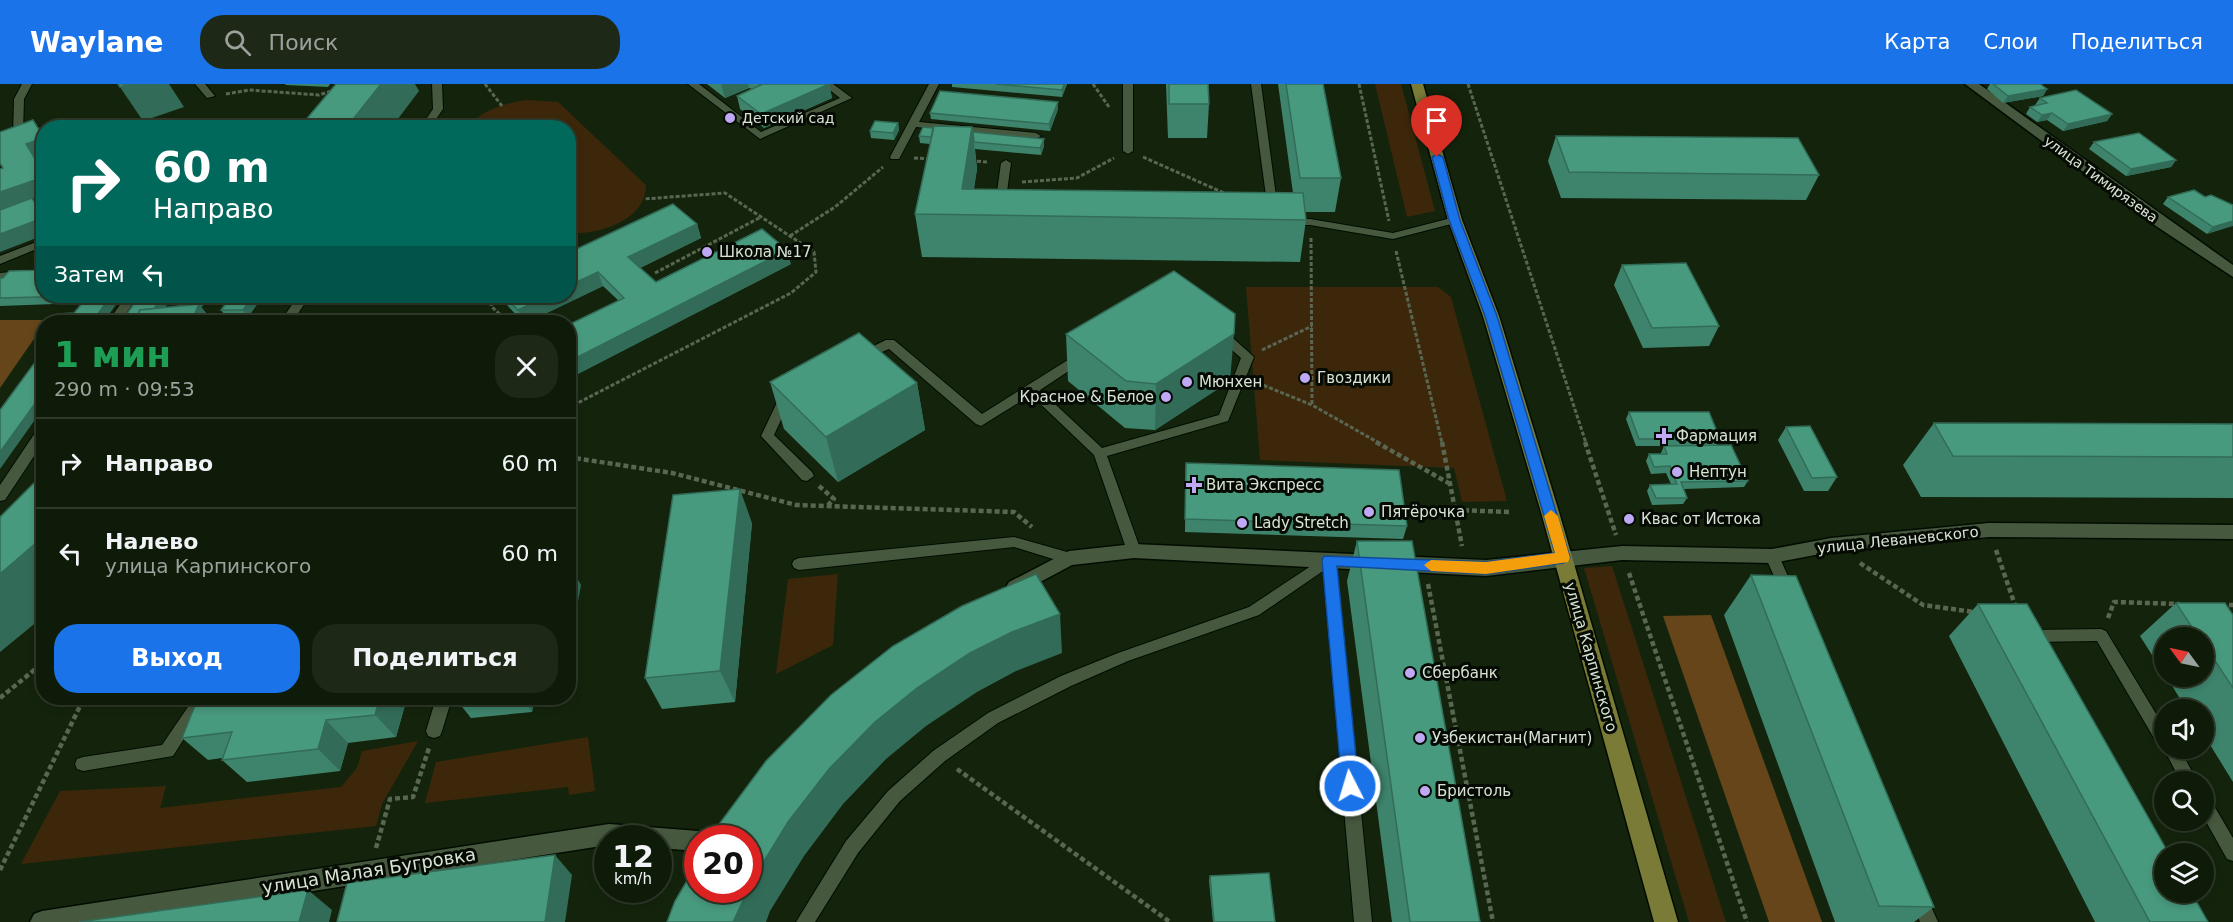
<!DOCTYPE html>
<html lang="ru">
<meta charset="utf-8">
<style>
body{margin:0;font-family:"DejaVu Sans",sans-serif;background:#1d2817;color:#f1f3f6;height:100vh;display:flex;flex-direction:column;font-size:22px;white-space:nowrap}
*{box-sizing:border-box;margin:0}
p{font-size:20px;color:#9ba19c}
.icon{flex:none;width:33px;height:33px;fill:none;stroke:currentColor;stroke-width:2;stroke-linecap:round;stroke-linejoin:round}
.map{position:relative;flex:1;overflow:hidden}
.drawer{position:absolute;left:36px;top:231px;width:540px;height:390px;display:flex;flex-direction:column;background:#0f1b09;border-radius:24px;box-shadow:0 3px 9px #0003,0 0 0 2px #2f392a}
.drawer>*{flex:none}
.top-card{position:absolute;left:36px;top:36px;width:540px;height:183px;border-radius:24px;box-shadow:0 3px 9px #0003,0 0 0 2px #2f392a;background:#00695c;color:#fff;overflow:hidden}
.needle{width:39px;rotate:303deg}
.buttons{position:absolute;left:2154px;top:543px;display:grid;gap:12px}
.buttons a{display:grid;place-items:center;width:60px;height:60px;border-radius:50%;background:#0f1b09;box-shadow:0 3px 9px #0003,0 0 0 2px #2f392a;font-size:30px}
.speed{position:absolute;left:594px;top:741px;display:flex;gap:12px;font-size:30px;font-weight:700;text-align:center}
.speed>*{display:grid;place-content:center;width:78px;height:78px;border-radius:50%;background:#0f1b09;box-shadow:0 3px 9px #0003,0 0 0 2px #2f392a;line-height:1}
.speed small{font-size:15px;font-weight:400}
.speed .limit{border:9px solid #d22;background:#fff;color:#111}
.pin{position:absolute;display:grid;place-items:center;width:51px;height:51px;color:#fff;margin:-62px -26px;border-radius:50% 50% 50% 0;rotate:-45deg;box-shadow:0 0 6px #0007}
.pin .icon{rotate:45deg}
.me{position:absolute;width:66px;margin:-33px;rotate:355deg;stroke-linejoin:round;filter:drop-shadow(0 0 4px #0008)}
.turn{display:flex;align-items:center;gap:21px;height:126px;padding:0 18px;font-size:27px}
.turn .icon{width:78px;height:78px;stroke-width:2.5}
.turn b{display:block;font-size:42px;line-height:51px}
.then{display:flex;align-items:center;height:57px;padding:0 18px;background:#0003;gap:12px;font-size:22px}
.round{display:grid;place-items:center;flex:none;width:63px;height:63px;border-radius:24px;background:#1d2817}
.summary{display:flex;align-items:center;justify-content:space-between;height:102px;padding:0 18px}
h1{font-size:36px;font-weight:700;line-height:45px;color:#1e9e55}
.cta{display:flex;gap:12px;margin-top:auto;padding:12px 18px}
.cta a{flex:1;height:69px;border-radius:24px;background:#1a73e8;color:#fff;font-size:24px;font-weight:700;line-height:69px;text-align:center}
.cta a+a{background:#1d2817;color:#f1f3f6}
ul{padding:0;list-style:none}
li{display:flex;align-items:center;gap:18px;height:90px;padding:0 18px;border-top:2px solid #2f392a}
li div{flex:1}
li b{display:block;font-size:22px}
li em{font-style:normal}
header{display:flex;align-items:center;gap:36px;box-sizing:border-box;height:84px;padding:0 30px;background:#1a73e8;color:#fff}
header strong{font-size:28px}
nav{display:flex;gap:33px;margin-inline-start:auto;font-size:21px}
.search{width:420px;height:54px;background:#1d2817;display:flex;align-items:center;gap:15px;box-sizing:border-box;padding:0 21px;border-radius:24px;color:#9ba19c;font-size:22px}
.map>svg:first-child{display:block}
.green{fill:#3d270a}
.forest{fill:#654519}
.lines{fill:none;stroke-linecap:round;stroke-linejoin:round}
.service-casing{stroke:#020c00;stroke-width:2}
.minor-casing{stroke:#020c00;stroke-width:3}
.primary-casing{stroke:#020c00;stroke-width:3}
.path-far1{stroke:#596752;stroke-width:3;stroke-dasharray:4 2;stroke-linecap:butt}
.path{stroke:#596752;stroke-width:4.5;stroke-dasharray:5 3;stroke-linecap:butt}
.service{fill:#46583e;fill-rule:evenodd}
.minor{fill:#46583e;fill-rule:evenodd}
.primary{fill:#7a7b37;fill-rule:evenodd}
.wall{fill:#3e846c}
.shaded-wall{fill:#326c58}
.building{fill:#489a7e;stroke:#326c58;stroke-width:1.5}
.route{fill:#1a73e8;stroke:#114b97;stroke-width:1.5}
.slow{fill:#f59e0b}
.poi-dot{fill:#bfa8f4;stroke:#050b03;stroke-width:2}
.labels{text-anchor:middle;stroke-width:6;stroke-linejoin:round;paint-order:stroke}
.far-poi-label{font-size:14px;fill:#d8e3d4;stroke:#050b03;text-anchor:start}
.far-street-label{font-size:14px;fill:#d8e3d4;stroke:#050b03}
.poi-label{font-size:15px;fill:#d8e3d4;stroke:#050b03;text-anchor:start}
.street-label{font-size:15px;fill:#d8e3d4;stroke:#050b03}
.near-street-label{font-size:18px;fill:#d8e3d4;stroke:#050b03}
</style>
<header>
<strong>Waylane</strong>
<div class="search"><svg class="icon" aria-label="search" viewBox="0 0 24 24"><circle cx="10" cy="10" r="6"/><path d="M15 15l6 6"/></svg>Поиск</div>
<nav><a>Карта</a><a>Слои</a><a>Поделиться</a></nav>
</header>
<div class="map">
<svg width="2233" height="838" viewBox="0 0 2233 838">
<rect width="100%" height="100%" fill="#14240c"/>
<g class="green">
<path d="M1375 0H1401L1435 127 1407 133Z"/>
<path d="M527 16 558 18 646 101C646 137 598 151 569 149L568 44 468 43C482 25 506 19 527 16Z"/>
<path d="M1246 203H1438L1451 213 1507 417 1462 418 1454 384 1260 376Z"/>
<path d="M1612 482 1726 838H1689L1584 484Z"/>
<path d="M838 490 833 561 776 590 788 495Z"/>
<path d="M588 653 595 707 569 711 568 703 425 719 436 678Z"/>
<path d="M418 657 382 720 376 742 21 780 60 707 166 702 160 724 341 703 357 684 362 667Z"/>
</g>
<g class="forest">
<path d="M0 236H47L0 304Z"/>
<path d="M1711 531 1822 838H1769L1663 532Z"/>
</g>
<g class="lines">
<defs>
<g id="service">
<path d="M22 0H32L24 15 23 49 55 38 62 44H44V49L0 63V57L13 52 14 15Z"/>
<path d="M195 0H205L215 12 207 14Z"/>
<path d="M432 0H442L443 25 430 44H420L433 25Z"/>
<path d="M688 0H699L761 48 840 14 822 0H833L852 14 760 55Z"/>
<path d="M929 0H939L919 38 1036 49 1041 52 1036 55 916 43 899 75H891L890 73Z"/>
<path d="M1123 0H1133V67L1128 70 1123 67Z"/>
<path d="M1251 0H1261L1278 127 1273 130 1268 127Z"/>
<path d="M1006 76 1011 79 1005 122 1000 125 995 122 1001 79Z"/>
<path d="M1455 133 1460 136 1459 138 1393 155 1310 141H1288L1283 138 1288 135H1310L1393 149Z"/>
<path d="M44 155V162L0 180V172Z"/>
<path d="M44 185V193L0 197V189Z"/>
<path d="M126 212H138L120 238H108Z"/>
<path d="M298 212H310L292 238H280Z"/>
<path d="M1220 245 1224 246 1254 273 1228 337 1107 372 1141 467 1139 471H1129L1127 467 1094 371 1031 311 981 342 976 340 889 265 861 277 855 273 857 270 886 256H894L982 330 1079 269H1087L1089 272 1087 275 1040 306 1102 364 1219 331 1241 274 1216 252 1214 249Z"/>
<path d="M786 308 792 312 774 351 812 388 814 392 807 397 802 396 761 352 780 312Z"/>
<path d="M44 341V357L5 416 0 417V401L39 343Z"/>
<path d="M1014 453 1074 470 1076 474 1074 478 1069 480 1014 463 799 486 794 484 792 480 794 476 799 474Z"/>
<path d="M1772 466 1777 468 1779 472 1795 508 1793 512 1788 514 1783 512 1781 508 1765 472 1767 468Z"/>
<path d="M1329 470 1334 472 1336 476 1372 838H1354L1323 487 1259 531 1128 577 1071 602 998 639 945 677 900 717 858 769 815 838H796L846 757 888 707 933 667 988 629 1061 592 1118 569 1249 523Z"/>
<path d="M2101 545 2106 547 2164 643V664H2179L2198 698H2181L2163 663 2158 661 2097 557 2029 558 2024 556 2022 552 2024 548 2029 546Z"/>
<path d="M194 614H210L173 672 83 687 77 685 75 680 77 675 83 673 162 661Z"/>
<path d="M436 614H452L442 647 440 652 434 654 428 652 426 647Z"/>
<path d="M2204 713 2210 715 2233 754V777L2227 775 2204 734Z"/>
<path d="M1918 805 1924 807 1938 838H1920L1909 813 1912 807Z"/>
</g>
<g id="minor">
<path d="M1965 0H1979L2233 181V193L2156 142Z"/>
<path d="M1989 439 2233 441V455L1989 453 1831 468 1772 479 1622 476 1486 492 1134 474 1072 481 1016 511 1009 508 1006 503 1009 498 1069 467 1134 460 1486 476 1622 462 1772 465 1831 454Z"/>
<path d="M609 740 698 747 706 750 708 754H698V767L658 764V754H608V761L114 838H30L34 830 42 827Z"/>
</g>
<path id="primary" d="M1411 0H1423L1462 136 1499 232 1559 428 1678 838H1654L1541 428 1483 232 1448 136Z"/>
</defs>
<use href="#service" class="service-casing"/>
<use href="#minor" class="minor-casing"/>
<use href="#primary" class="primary-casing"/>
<g class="path-far1">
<path d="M485 0 502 22"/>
<path d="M1093 0 1109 23"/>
<path d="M1359 0 1389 137"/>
<path d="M1468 0 1586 359"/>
<path d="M226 10 249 6 319 11 334 6"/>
<path d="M1143 73 1224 109"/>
<path d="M914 74 931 75"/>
<path d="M971 77 988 78"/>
<path d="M1022 98 1077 94 1114 74"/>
<path d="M790 152 835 123 883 83"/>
<path d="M1311 154 1312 321"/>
<path d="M1396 167 1442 359"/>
<path d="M655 189 761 133"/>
<path d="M492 212 491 222 508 238"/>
<path d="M1262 266 1312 242"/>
<path d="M1258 299 1312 321 1379 359"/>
<path d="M568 324 791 209 816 188 814 168 725 109 644 115"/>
</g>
<g class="path">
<path d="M1376 358 1452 401"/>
<path d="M1442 358 1462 462"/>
<path d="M1585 358 1616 451"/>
<path d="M568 373 672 389 796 421 1014 428 1032 443"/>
<path d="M819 402 834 415 828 421"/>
<path d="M1456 426 1510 428"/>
<path d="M1996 466 2016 524"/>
<path d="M1860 479 1923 521 1974 528"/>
<path d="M1629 489 1747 838"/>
<path d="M1428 500 1493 838"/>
<path d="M2221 521H2233"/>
<path d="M2108 534 2114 518 2180 520"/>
<path d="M0 614 44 578"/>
<path d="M957 685 1170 838"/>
<path d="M376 764 390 715 413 713 429 664"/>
<path d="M0 786 84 614"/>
</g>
<use href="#service" class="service"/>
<use href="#minor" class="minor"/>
<use href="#primary" class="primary"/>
</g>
<g class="wall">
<path d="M285 0H330L328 3 286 1Z"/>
<path d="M707 0H829L832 14 764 44 740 25 737 12 752 5 749 4 725 14Z"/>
<path d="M952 0H1067L1062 13 952 3Z"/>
<path d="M1166 0H1208L1209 20 1207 54H1168Z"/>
<path d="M1278 0H1323L1341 94 1335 128H1305L1306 136 1300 178 922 173 915 130 930 60 920 59 919 52 933 44 972 43 973 48 1044 55V62L1041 71 975 65 977 85 974 105 1293 109Z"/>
<path d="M1990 0H2040L2047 5 2043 12 2003 19 1987 5Z"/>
<path d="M2040 14 2112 30 2107 37 2063 47 2047 36 2037 38 2026 30 2030 23 2035 21Z"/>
<path d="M1058 25 1050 47 931 35 930 29Z"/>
<path d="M898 39 899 46 894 56 871 54 870 47Z"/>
<path d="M1556 52 1819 91 1806 116 1561 114 1548 77Z"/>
<path d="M2094 58 2176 76 2171 83 2126 92 2089 65Z"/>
<path d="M2168 113H2205L2233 121 2207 150 2163 120Z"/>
<path d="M697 140 701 154 640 184 656 198 791 180 568 295V241L619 217 603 202 528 238H523L503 217 500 212H568V169Z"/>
<path d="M44 159V177H41L35 170Z"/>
<path d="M1622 181 1719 242 1709 262 1643 264 1614 201Z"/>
<path d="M0 194 44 212H122L103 238 74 229 82 219 0 222Z"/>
<path d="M139 212H172L165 224 179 222 175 216 179 212H210L201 223 213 238H132L126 231Z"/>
<path d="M231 212H263L248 233H226L221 226Z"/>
<path d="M1066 250 1230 297 1155 346 1125 344 1068 297Z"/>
<path d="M770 298 917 299 925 346 838 398 784 345Z"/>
<path d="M1629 328 1720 355 1717 361 1748 397 1744 403 1684 405 1687 414 1683 420 1652 421 1647 407 1650 401 1671 400 1666 389 1651 390 1646 377 1649 370H1661V369L1664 362H1636L1626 335Z"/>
<path d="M1934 339 2233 340V414L1921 413 1903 381Z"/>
<path d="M1786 343 1837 393 1828 407H1804L1778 356Z"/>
<path d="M1186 379 1407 442 1403 455 1185 448Z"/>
<path d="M752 439 735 618 662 625 645 594Z"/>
<path d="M1357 457 1480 838H1392L1347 497Z"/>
<path d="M1751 491 1934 823 1914 838H1835L1724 531Z"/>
<path d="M2176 519 2233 531V698L2204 651V626H2187L2166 592H2204V554H2164V590L2140 552Z"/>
<path d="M1978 520 2208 838H2095L1949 552Z"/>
<path d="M198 614H407L396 653 348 659 340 687 247 698 222 676V674L208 676 182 654Z"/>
<path d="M455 614H535L532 628 471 634Z"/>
<path d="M1210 792 1275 838H1213L1209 797Z"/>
</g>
<g class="shaded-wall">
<path d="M129 0H169L184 23 143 37 120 3Z"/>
<path d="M381 0H415L419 7 391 44H346Z"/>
<path d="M723 0H748L749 4 725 14 721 1Z"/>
<path d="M829 0 832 14 764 44 761 30Z"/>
<path d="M1064 0H1067L1062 13V6Z"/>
<path d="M2047 5 2043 12 2003 19 2008 12Z"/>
<path d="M1058 18V25L1050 47 1049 40Z"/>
<path d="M2052 29 2047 36 2037 38 2042 31Z"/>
<path d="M2112 30 2107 37 2063 47 2068 40Z"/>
<path d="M898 39 899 46 894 56 893 49Z"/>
<path d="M972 43 977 85 969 131 962 105Z"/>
<path d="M44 54V71L34 73 26 60Z"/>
<path d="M1044 55V62L1041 71 1040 64Z"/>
<path d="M2176 76 2171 83 2126 92 2131 85Z"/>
<path d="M44 93V110L32 115 44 129V151L0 168V108Z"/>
<path d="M2233 137V142L2207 150 2213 143Z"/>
<path d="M697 140 701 154 634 187 628 173Z"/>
<path d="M787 166 791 180 568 295V278Z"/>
<path d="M598 188 603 202 528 238H524L518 226 548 212H568V202Z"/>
<path d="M111 212H122L103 238H92Z"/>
<path d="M162 212H172L157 236 151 229Z"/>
<path d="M200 212H210L202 223 197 216Z"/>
<path d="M253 212H263L248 233 243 226Z"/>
<path d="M199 220 213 238H191Z"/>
<path d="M1234 250 1230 297 1155 346 1156 300Z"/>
<path d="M917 299 925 346 838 398 826 353Z"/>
<path d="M44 307V323L0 385V368Z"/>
<path d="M740 405 752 439 735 618 720 587Z"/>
<path d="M44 452V532L0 568V490Z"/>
<path d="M568 478 581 501 571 555 568 552Z"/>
<path d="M1060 530 1062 569 1016 587 977 608 926 642 886 675 843 720 804 772 770 827 766 838H733L748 806 753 795 788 738 829 685 875 638 917 604 970 569 1012 548Z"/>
<path d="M245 614H276L244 617Z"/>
<path d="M380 614H407L396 653 375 631Z"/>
<path d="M522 614H535L532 628Z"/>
<path d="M326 636 348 659 340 687 318 665Z"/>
<path d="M555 771 572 791 565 838H545Z"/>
<path d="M308 806 332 826 329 838H299Z"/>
</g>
<g class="building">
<path d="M118 0H129L120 3Z"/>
<path d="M336 0H381L346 44H299Z"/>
<path d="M759 0H829L761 30 737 12 761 1Z"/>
<path d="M996 0H1064L1062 6Z"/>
<path d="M1169 0H1208L1209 20H1169Z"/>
<path d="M1286 0H1323L1341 94H1300Z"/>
<path d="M1993 0H2040L2047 5 2008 12Z"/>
<path d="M2076 6 2112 30 2068 40 2052 29 2042 31 2030 23 2047 19 2040 14Z"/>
<path d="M940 7 1058 18 1049 40 930 29Z"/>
<path d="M33 36 44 54 26 60 34 73 44 70V93L0 108V85L3 84 0 79V48Z"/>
<path d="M875 37 898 39 893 49 870 47Z"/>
<path d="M934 42 972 43 962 105 1303 109 1306 136 915 130Z"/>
<path d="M923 43 933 44 931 53 919 52Z"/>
<path d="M973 48 1044 55 1040 64 974 58Z"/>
<path d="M2139 49 2176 76 2131 85 2094 58Z"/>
<path d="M1556 52 1798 54 1819 91 1569 88Z"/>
<path d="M2194 106 2205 113 2211 111 2233 121V137L2213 143 2168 113Z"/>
<path d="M32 114 43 134 0 150V126Z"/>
<path d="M673 120 697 140 628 173 656 198 762 145 787 166 568 278V241L624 214 598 188 568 202V169Z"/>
<path d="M44 159V170H35Z"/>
<path d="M1686 179 1719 242 1652 244 1622 181Z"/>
<path d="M44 186V212H76L0 214V194H3L9 187Z"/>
<path d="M1174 187 1235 230 1234 250 1156 300 1126 297 1066 250Z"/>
<path d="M88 212H111L92 238H52L58 230 74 229Z"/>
<path d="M139 212H162L154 225 140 226 138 230 126 231Z"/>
<path d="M179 212H200L197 216H175Z"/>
<path d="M231 212H253L243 226H221Z"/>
<path d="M504 212H548L518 226Z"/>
<path d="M199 220 191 238H134L140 226Z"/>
<path d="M859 249 917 299 826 353 770 298Z"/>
<path d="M44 266V307L0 368V326Z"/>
<path d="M1629 328H1709L1720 355H1639Z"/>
<path d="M1934 339 2233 340V373L1953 372Z"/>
<path d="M1810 342 1837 393 1812 394 1786 343Z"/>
<path d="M1731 361 1748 397 1681 398 1687 414H1656L1650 401 1677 400 1670 382 1654 383 1649 370H1667L1664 362Z"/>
<path d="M1186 379 1399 386 1407 442 1185 435Z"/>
<path d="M44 389V452L0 490V433Z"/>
<path d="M740 405 720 587 645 594 673 411Z"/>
<path d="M1357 457H1412L1480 838H1410Z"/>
<path d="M1036 490 1060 530 1012 548 970 569 917 604 875 638 829 685 788 738 753 795 748 804V754H711L720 739 766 677 831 611 893 562 962 522Z"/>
<path d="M1751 491 1796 492 1934 823 1879 822Z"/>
<path d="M2176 519H2225L2233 531V604L2204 560V554H2199Z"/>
<path d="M1978 520H2027L2169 770H2164V808H2191L2208 838H2150Z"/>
<path d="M198 614H245L244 617 274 614H380L375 631 326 636 318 665 222 676 232 648 182 654Z"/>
<path d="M555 771 545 838H337L347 799Z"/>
<path d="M698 778V806H748L733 838H667L675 817Z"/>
<path d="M1269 789 1275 838H1214L1210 792Z"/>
<path d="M308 806 299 838H79Z"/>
</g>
<path class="route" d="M1437 70 1443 73 1460 136 1497 232 1570 474 1563 479 1486 490 1337 482 1359 702 1356 708 1350 710 1345 708 1342 702 1322 476 1324 472 1486 478 1555 469 1485 232 1449 136 1432 73Z"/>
<path class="slow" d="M1551 426 1558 432 1570 474 1568 478 1486 490 1431 487 1424 481 1431 476 1486 478 1555 469 1544 432Z"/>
<g class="poi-dot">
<circle cx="730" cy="34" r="6"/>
<circle cx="707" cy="168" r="6"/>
<circle cx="1305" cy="294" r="6"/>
<circle cx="1187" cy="298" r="6"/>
<circle cx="1166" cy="313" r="6"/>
<path d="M1661 343h6v6h6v6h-6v6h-6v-6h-6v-6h6z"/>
<circle cx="1677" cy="388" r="6"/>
<path d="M1191 392h6v6h6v6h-6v6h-6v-6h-6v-6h6z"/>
<circle cx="1369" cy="428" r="6"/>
<circle cx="1629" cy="435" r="6"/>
<circle cx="1242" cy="439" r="6"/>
<circle cx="1410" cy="589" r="6"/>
<circle cx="1420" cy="654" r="6"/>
<circle cx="1425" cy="707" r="6"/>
</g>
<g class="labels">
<g class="far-poi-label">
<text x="742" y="39">Детский сад</text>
</g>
<g class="far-street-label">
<text transform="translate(2101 95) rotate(36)" y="5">улица Тимирязева</text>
</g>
<g class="poi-label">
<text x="719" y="173">Школа №17</text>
<text x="1317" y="299">Гвоздики</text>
<text x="1199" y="303">Мюнхен</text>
<text x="1154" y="318" text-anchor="end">Красное &amp; Белое</text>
<text x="1676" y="357">Фармация</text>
<text x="1689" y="393">Нептун</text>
<text x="1206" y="406">Вита Экспресс</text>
<text x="1381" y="433">Пятёрочка</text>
<text x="1641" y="440">Квас от Истока</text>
<text x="1254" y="444">Lady Stretch</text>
<text x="1422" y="594">Сбербанк</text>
<text x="1432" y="659">Узбекистан(Магнит)</text>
<text x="1437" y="712">Бристоль</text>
</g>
<g class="street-label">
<text transform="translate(1898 456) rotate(-6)" y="5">улица Леваневского</text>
<text transform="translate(1591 573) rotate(74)" y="5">улица Карпинского</text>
</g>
<g class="near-street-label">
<text transform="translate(369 787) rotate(-9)" y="6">улица Малая Бугровка</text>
</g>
</g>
</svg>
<div class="buttons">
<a><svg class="needle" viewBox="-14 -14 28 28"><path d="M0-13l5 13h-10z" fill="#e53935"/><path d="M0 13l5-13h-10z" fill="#9ba19c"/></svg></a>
<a><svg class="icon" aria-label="sound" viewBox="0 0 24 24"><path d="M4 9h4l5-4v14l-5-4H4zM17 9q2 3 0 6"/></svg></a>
<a><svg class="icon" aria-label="search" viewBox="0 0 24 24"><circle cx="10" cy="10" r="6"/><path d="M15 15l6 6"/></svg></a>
<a><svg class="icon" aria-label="layers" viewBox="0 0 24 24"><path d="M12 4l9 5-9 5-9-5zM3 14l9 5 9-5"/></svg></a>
</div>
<div class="speed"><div>12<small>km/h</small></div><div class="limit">20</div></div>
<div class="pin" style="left:1437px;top:73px;background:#d93025"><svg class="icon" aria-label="arrive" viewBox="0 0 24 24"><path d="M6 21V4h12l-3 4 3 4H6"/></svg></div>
<svg class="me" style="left:1350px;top:702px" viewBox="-20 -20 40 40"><circle r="17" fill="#1a73e8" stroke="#fff" stroke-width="3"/><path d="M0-11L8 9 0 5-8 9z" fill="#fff"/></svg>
<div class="top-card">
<div class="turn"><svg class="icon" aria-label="right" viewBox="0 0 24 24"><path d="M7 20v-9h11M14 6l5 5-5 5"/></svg><div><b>60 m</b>Направо</div></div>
<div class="then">Затем<svg class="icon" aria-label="left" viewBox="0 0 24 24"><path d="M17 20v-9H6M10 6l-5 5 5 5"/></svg></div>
</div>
<section class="drawer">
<div class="summary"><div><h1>1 мин</h1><p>290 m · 09:53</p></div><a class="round"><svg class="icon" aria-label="close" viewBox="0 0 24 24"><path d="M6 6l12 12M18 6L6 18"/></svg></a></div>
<ul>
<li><svg class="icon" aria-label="right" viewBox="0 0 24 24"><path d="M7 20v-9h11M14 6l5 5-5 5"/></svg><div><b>Направо</b></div><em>60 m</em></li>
<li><svg class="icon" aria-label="left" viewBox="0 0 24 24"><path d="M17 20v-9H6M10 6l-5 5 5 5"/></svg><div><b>Налево</b><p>улица Карпинского</p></div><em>60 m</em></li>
</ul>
<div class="cta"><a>Выход</a><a>Поделиться</a></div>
</section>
</div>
